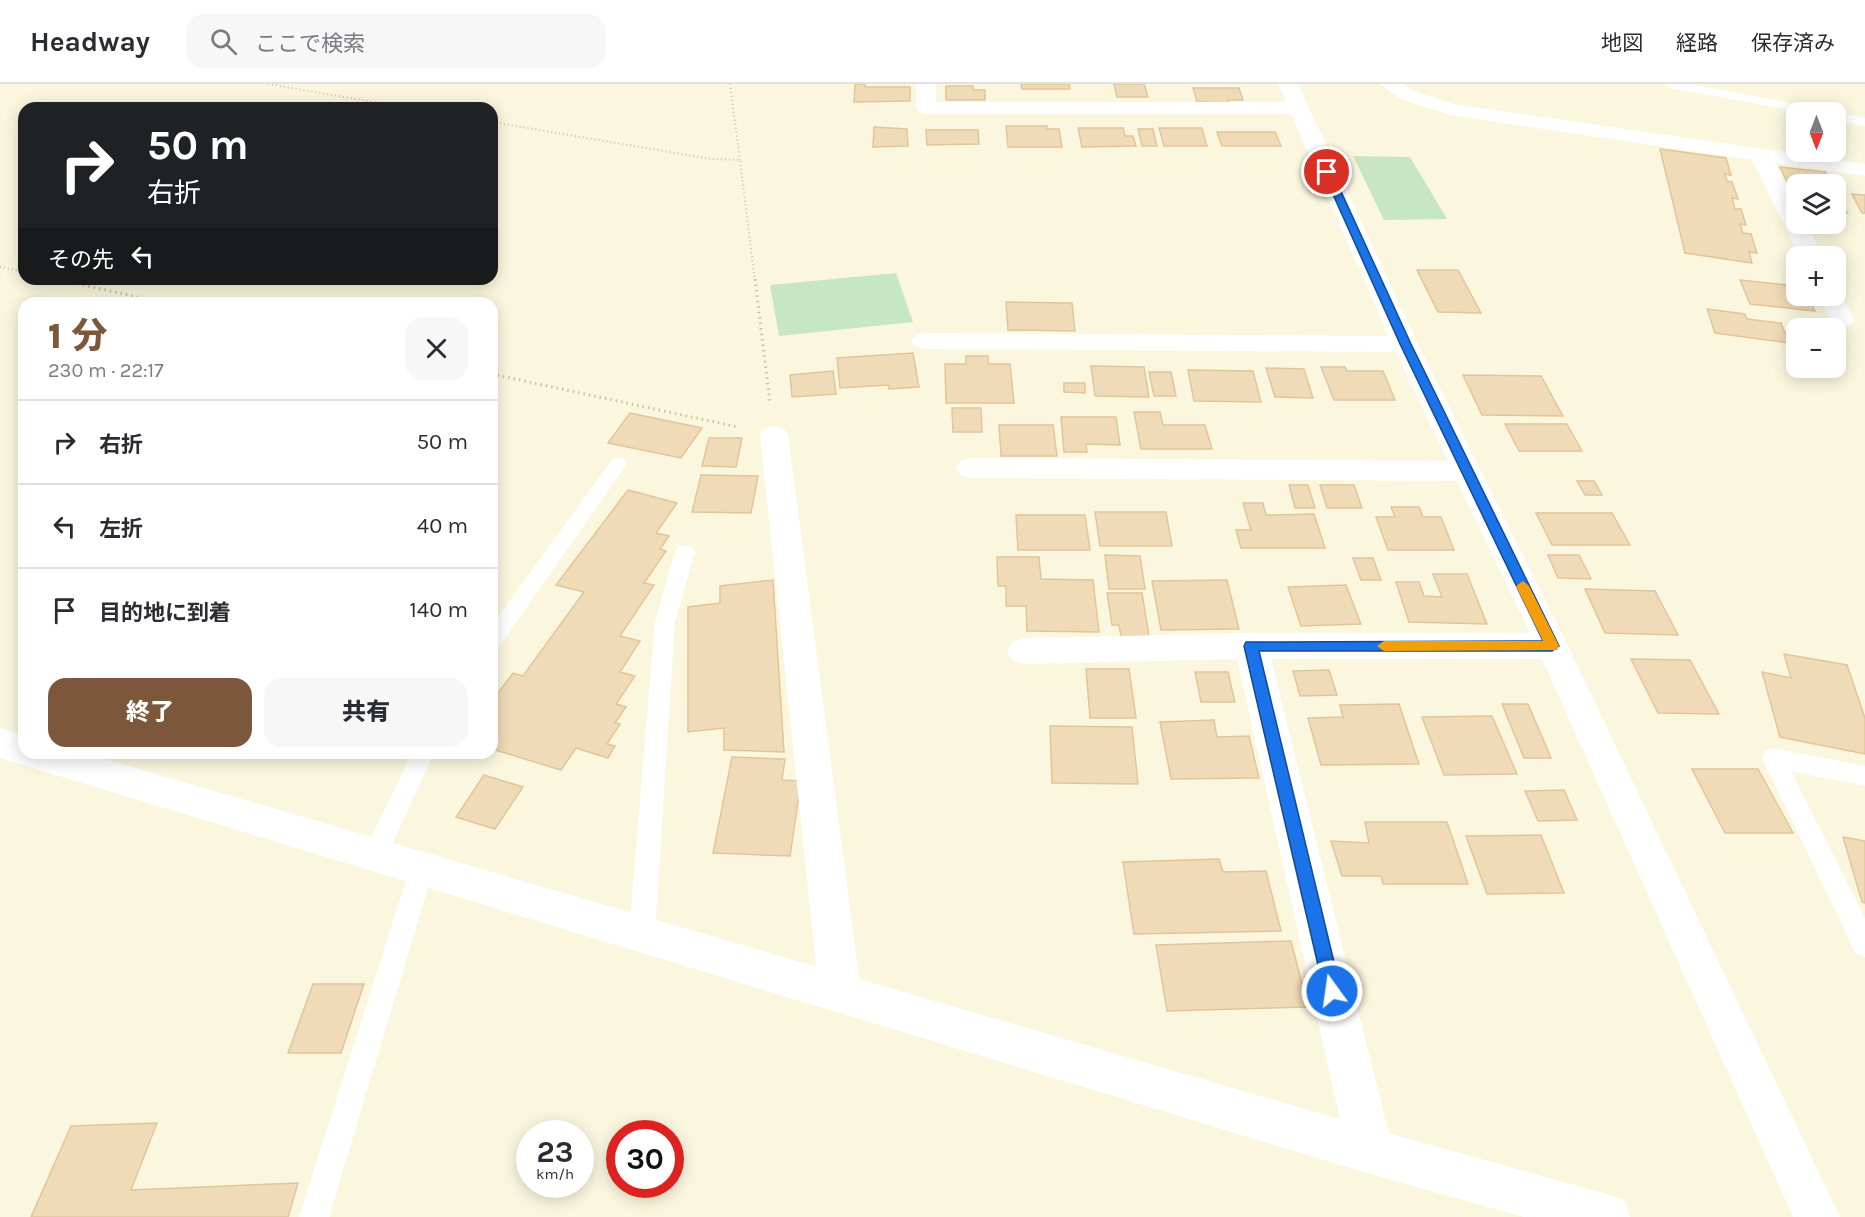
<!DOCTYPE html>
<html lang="ja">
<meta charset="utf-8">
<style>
body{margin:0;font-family:Karla,"Noto Sans JP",sans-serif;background:#f7f7f7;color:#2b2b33;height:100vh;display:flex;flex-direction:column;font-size:22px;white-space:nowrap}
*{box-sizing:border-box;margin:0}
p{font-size:20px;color:#7c7c81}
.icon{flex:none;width:33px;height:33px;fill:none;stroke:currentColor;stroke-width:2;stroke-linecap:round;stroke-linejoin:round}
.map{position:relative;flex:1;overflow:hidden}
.side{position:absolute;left:18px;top:213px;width:480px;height:462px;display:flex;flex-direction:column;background:#fff;border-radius:18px;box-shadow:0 3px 15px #0003}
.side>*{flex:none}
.banner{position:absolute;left:18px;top:18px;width:480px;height:183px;border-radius:18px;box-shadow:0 3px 15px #0003;background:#202124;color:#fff;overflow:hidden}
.needle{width:39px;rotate:180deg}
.tools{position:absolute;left:1786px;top:18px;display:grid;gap:12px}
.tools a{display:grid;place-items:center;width:60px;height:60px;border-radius:12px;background:#fff;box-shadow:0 3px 15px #0003;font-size:30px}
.speed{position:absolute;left:516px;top:1036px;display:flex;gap:12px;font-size:30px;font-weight:700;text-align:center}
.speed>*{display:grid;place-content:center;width:78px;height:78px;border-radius:50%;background:#fff;box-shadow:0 3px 15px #0003;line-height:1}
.speed small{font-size:15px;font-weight:400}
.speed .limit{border:9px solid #d22;background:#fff;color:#111}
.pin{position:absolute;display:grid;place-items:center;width:51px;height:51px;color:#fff;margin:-26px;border:3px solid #fff;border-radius:50%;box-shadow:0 2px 6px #0007}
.me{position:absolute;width:66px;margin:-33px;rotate:346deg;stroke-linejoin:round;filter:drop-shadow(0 0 4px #0008)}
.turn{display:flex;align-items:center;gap:21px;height:126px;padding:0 30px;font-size:27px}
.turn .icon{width:78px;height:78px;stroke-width:2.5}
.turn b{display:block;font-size:42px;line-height:51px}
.then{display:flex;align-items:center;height:57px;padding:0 30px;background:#0003;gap:12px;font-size:22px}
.round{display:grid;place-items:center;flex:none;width:63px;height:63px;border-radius:18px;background:#f7f7f7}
.overview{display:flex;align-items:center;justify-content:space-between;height:102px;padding:0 30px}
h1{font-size:36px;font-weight:800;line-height:45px;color:#7d573c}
.cta{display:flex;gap:12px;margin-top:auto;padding:12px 30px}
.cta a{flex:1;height:69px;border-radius:18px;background:#7d573c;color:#fff;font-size:24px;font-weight:800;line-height:69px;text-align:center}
.cta a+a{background:#f7f7f7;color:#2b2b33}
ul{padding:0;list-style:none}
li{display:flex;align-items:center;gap:18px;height:84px;padding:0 30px;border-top:2px solid #e1e1e2}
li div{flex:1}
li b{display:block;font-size:22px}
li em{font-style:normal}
header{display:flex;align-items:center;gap:36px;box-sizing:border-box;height:84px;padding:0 30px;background:#fff;border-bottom:2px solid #e1e1e2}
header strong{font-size:28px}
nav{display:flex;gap:33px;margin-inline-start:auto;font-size:21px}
.search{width:420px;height:54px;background:#f7f7f7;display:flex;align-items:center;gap:15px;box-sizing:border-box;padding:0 21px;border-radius:18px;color:#7c7c81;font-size:22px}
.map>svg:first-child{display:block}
.green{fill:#c6e7bf}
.building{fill:#f0dbb8;stroke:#e2c599;stroke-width:1.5}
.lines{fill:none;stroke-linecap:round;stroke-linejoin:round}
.path-far1{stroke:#d4be9c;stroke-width:2;stroke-dasharray:1 3;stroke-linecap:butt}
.path{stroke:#d4be9c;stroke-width:3;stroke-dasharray:1.5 4;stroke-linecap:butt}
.service{fill:#fff;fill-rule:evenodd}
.minor{fill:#fff;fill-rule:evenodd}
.tertiary{fill:#fff;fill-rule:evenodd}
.route{fill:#1a73e8;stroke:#114b97;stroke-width:1.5}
.slow{fill:#f59e0b}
</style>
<header>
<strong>Headway</strong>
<div class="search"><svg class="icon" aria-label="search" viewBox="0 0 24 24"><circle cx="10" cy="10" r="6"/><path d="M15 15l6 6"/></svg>ここで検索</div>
<nav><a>地図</a><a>経路</a><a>保存済み</a></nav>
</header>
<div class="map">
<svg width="1865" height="1133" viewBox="0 0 1865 1133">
<rect width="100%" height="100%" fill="#fbf7df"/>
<g class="green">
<path d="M1353 72 1410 73 1447 135 1384 136Z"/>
<path d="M896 189 913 238 779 252 770 201Z"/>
</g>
<g class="building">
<path d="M855 0H865V3H910V17L854 18Z"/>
<path d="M1021 0H1069L1070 5H1022Z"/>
<path d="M1114 0H1144L1148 13H1117Z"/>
<path d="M946 2H973V6H985V16H946Z"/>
<path d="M1193 4H1239L1243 16H1228V19L1197 18Z"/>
<path d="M1006 42H1047V45H1059L1062 63H1008Z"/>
<path d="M874 43 907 45 908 62 873 63Z"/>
<path d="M1078 44H1123L1125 52H1133L1136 62 1082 63Z"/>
<path d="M1159 44H1202L1207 62H1164Z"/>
<path d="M1138 45H1153L1157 62H1142Z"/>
<path d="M926 46H978L979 60 927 61Z"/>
<path d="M1217 48H1275L1281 62H1222Z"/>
<path d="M1660 65 1726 74 1731 91 1725 90 1727 97 1732 98 1738 115 1732 114 1735 125H1741L1746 141 1740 140 1743 149 1751 150 1757 169 1749 168 1752 179 1685 169Z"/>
<path d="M1780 83 1825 88 1832 100H1797V119Z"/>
<path d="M1836 108 1847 129 1836 127Z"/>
<path d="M1852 110 1865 111V129H1862Z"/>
<path d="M1417 186H1458L1481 229 1438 228Z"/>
<path d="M1740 196 1797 202V212H1807L1815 227 1750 220Z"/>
<path d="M1006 218 1072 219 1075 247 1008 246Z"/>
<path d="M1707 225 1745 230 1747 235 1781 239 1789 259 1715 249Z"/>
<path d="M913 269 919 303 889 305 888 301 840 304 837 274Z"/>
<path d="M966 272H988V280H1010L1014 319H946L945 280H966Z"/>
<path d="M1091 282 1144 283 1149 313 1095 312Z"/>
<path d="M1321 283H1345L1347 287H1383L1395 316H1334Z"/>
<path d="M1266 284 1304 285 1313 314 1275 313Z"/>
<path d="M1188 286 1253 287 1261 318 1194 317Z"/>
<path d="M833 287 836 310 792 313 790 291Z"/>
<path d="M1149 288H1171L1176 312H1154Z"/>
<path d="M1463 291 1541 292 1563 332 1482 331Z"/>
<path d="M1064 299H1085V309L1064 308Z"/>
<path d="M952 324H981L982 348H953Z"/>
<path d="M1134 328H1160L1163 341H1205L1212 365H1141Z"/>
<path d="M630 329 702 344 681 374 608 359Z"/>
<path d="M1061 333H1116L1120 361 1086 360 1087 368H1064Z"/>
<path d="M1505 340H1567L1582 367H1519Z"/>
<path d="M999 341H1053L1057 372H1001Z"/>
<path d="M709 354H742L736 383 702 382Z"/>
<path d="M701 391 758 392 751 429 692 428Z"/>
<path d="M1577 397H1594L1602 411H1585Z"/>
<path d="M1289 401H1308L1315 424H1295Z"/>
<path d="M1320 401H1354L1362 424H1327Z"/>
<path d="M628 406 677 419 656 449 669 452 660 465 666 467 644 499 654 501 620 552 640 557 620 588 635 592 616 620 626 623 615 639 620 640 607 660 615 662 608 674 576 664 561 686 492 665V617L513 589 523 592 584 508 556 501Z"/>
<path d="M1243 419H1263L1266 431 1314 430 1325 464H1241L1236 446H1251Z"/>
<path d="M1391 423H1419L1423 433H1441L1454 466H1388L1376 433H1395Z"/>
<path d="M1095 428H1166L1172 462H1100Z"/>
<path d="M1536 429H1612L1630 461H1552Z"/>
<path d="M1016 431H1085L1090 466H1018Z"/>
<path d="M1105 471 1140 472 1145 505H1109Z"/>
<path d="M1548 471H1579L1591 495 1558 494Z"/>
<path d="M997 473H1039L1041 495 1093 496 1099 548 1027 547 1026 522H1006V502H998Z"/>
<path d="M1353 474H1373L1381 496H1361Z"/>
<path d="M1433 490H1467L1487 540 1409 538 1396 498H1419L1424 512 1442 513Z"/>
<path d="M773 496 784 668 724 666V644L688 648V523L720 519V502Z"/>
<path d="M1227 496 1239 545 1161 546 1152 497Z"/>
<path d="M1346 501 1361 540 1301 542 1288 503Z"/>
<path d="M1585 505 1655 507 1678 551 1605 549Z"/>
<path d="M1107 509H1142L1149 552H1121L1119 541H1112Z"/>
<path d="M1784 570 1847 581 1865 634V670L1780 653 1762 588 1791 594Z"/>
<path d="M1631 575 1690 576 1719 630 1658 629Z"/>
<path d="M1086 585H1129L1136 634H1090Z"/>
<path d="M1329 586 1337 611 1300 612 1293 587Z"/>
<path d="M1195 588H1228L1235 618H1201Z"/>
<path d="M1399 620 1419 680 1321 681 1308 634 1343 633 1340 621Z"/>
<path d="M1502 620H1528L1551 674H1524Z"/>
<path d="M1492 632 1517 690 1444 691 1422 633Z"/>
<path d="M1214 636 1217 653 1249 652 1259 694 1171 695 1160 638Z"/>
<path d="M1050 642 1132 643 1138 700 1052 699Z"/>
<path d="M732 673 785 675 782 696 801 697 790 772 713 769Z"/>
<path d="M1692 685H1758L1793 749H1725Z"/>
<path d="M484 691 523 703 495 745 456 733Z"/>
<path d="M1564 706 1577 736 1538 737 1525 707Z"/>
<path d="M1365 738H1447L1468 800H1383L1381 792H1342L1331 757 1369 759Z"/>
<path d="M1541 751 1564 809 1487 810 1466 752Z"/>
<path d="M1843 753 1865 757V819L1862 818Z"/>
<path d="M1219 775 1223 788 1266 787 1281 847 1134 850 1123 778Z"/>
<path d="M1291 857 1308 923 1167 927 1156 861Z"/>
<path d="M313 900H364L341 969H288Z"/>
<path d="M157 1039 131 1106 298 1099 288 1133H31L71 1042Z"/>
</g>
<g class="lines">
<g class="path-far1">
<path d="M268 0 409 24"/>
<path d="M730 0 740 76"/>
<path d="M492 38 711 75 740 76 755 197"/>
<path d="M0 183 24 188"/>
<path d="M54 195 63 197"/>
</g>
<g class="path">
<path d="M56 195 164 219"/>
<path d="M755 195 770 319"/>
<path d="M492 290 738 343"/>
</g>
<g class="service">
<path d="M1665 0H1690L1818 24 1824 28H1801L1671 4Z"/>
<path d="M1835 28H1836L1865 34V42L1836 36Z"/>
<path d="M618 374 624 376 627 380 624 384 499 563 492 565V541L612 376Z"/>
<path d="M685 461 692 463 695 468 675 537 655 849 651 857 642 861 633 857 629 849 655 537 675 468 678 463Z"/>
<path d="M1773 664 1865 682V702L1791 687 1865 834V873L1856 870 1762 674 1765 667Z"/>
<path d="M412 669H434L384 778 375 781 366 778 363 770Z"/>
<path d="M422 773 431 776 434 784 329 1133H299L410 784 413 776Z"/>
</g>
<g class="minor">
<path d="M916 0H936V18H1298L1305 20 1308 24 1305 28 1298 30H926L919 28 916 24Z"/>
<path d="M1380 0H1403L1414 7 1453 20 1865 80V92L1775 79 1797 122V140H1806L1823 172H1800L1752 76 1450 31 1400 15Z"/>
<path d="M1836 206 1842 212 1854 236 1851 241 1842 243 1833 241 1818 212H1836Z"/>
<path d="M924 249 1405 252 1414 255 1418 260 1414 265 1405 268 924 265 915 262 911 257 915 252Z"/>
<path d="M774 342 784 345 788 351 861 908 855 922 840 928 825 922 819 908 760 351 764 345Z"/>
<path d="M970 374 1467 377 1477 380 1481 387 1477 394 1467 397 970 394 960 391 956 384 960 377Z"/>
<path d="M1251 549H1552L1564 553 1568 562 1564 571 1552 575H1271L1393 1067 1386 1083 1370 1090 1354 1083 1347 1067 1237 575 1024 580 1012 576 1007 567 1012 558 1024 554Z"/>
</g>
<g class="tertiary">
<path d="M1278 0H1298L1418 260 1568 562 1840 1133H1793L1536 562 1392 260Z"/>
<path d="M0 644 24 651V669H84L1370 1044 1607 1110 1624 1116 1630 1133H1524L1370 1090 0 674Z"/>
</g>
</g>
<path class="route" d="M1324 86 1332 88 1411 260 1559 562 1552 567H1259L1341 907 1338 912 1332 915 1326 912 1324 907 1244 562 1246 558 1543 557 1400 260 1323 88Z"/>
<path class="slow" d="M1523 497 1529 502 1559 562 1557 566 1384 567 1377 562 1384 557H1543L1516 502Z"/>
</svg>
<div class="tools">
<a><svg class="needle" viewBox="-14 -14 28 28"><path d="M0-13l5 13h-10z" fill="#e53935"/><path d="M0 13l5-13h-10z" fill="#7c7c81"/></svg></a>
<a><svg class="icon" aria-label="layers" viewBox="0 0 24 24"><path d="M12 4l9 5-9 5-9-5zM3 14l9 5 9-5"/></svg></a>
<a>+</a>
<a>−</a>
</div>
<div class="speed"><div>23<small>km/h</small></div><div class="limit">30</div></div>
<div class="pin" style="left:1327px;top:88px;background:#d93025"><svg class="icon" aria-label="arrive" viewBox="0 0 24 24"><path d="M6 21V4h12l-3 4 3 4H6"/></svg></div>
<svg class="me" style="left:1332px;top:907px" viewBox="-20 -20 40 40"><circle r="17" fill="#1a73e8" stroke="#fff" stroke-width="3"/><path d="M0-11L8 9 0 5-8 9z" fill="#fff"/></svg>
<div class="banner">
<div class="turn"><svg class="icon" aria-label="right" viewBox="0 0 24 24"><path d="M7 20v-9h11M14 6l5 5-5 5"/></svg><div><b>50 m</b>右折</div></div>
<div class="then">その先<svg class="icon" aria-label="left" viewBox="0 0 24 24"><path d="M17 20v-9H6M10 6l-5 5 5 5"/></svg></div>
</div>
<section class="side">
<div class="overview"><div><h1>1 分</h1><p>230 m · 22:17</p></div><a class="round"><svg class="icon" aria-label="close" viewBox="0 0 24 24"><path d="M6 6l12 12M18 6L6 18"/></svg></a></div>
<ul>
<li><svg class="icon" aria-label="right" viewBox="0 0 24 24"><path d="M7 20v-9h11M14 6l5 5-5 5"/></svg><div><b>右折</b></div><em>50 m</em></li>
<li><svg class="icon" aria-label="left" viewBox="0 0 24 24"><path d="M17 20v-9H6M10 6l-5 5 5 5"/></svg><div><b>左折</b></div><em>40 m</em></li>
<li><svg class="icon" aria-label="arrive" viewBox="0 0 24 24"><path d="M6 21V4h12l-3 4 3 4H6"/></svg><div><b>目的地に到着</b></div><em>140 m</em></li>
</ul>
<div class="cta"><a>終了</a><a>共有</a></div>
</section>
</div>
